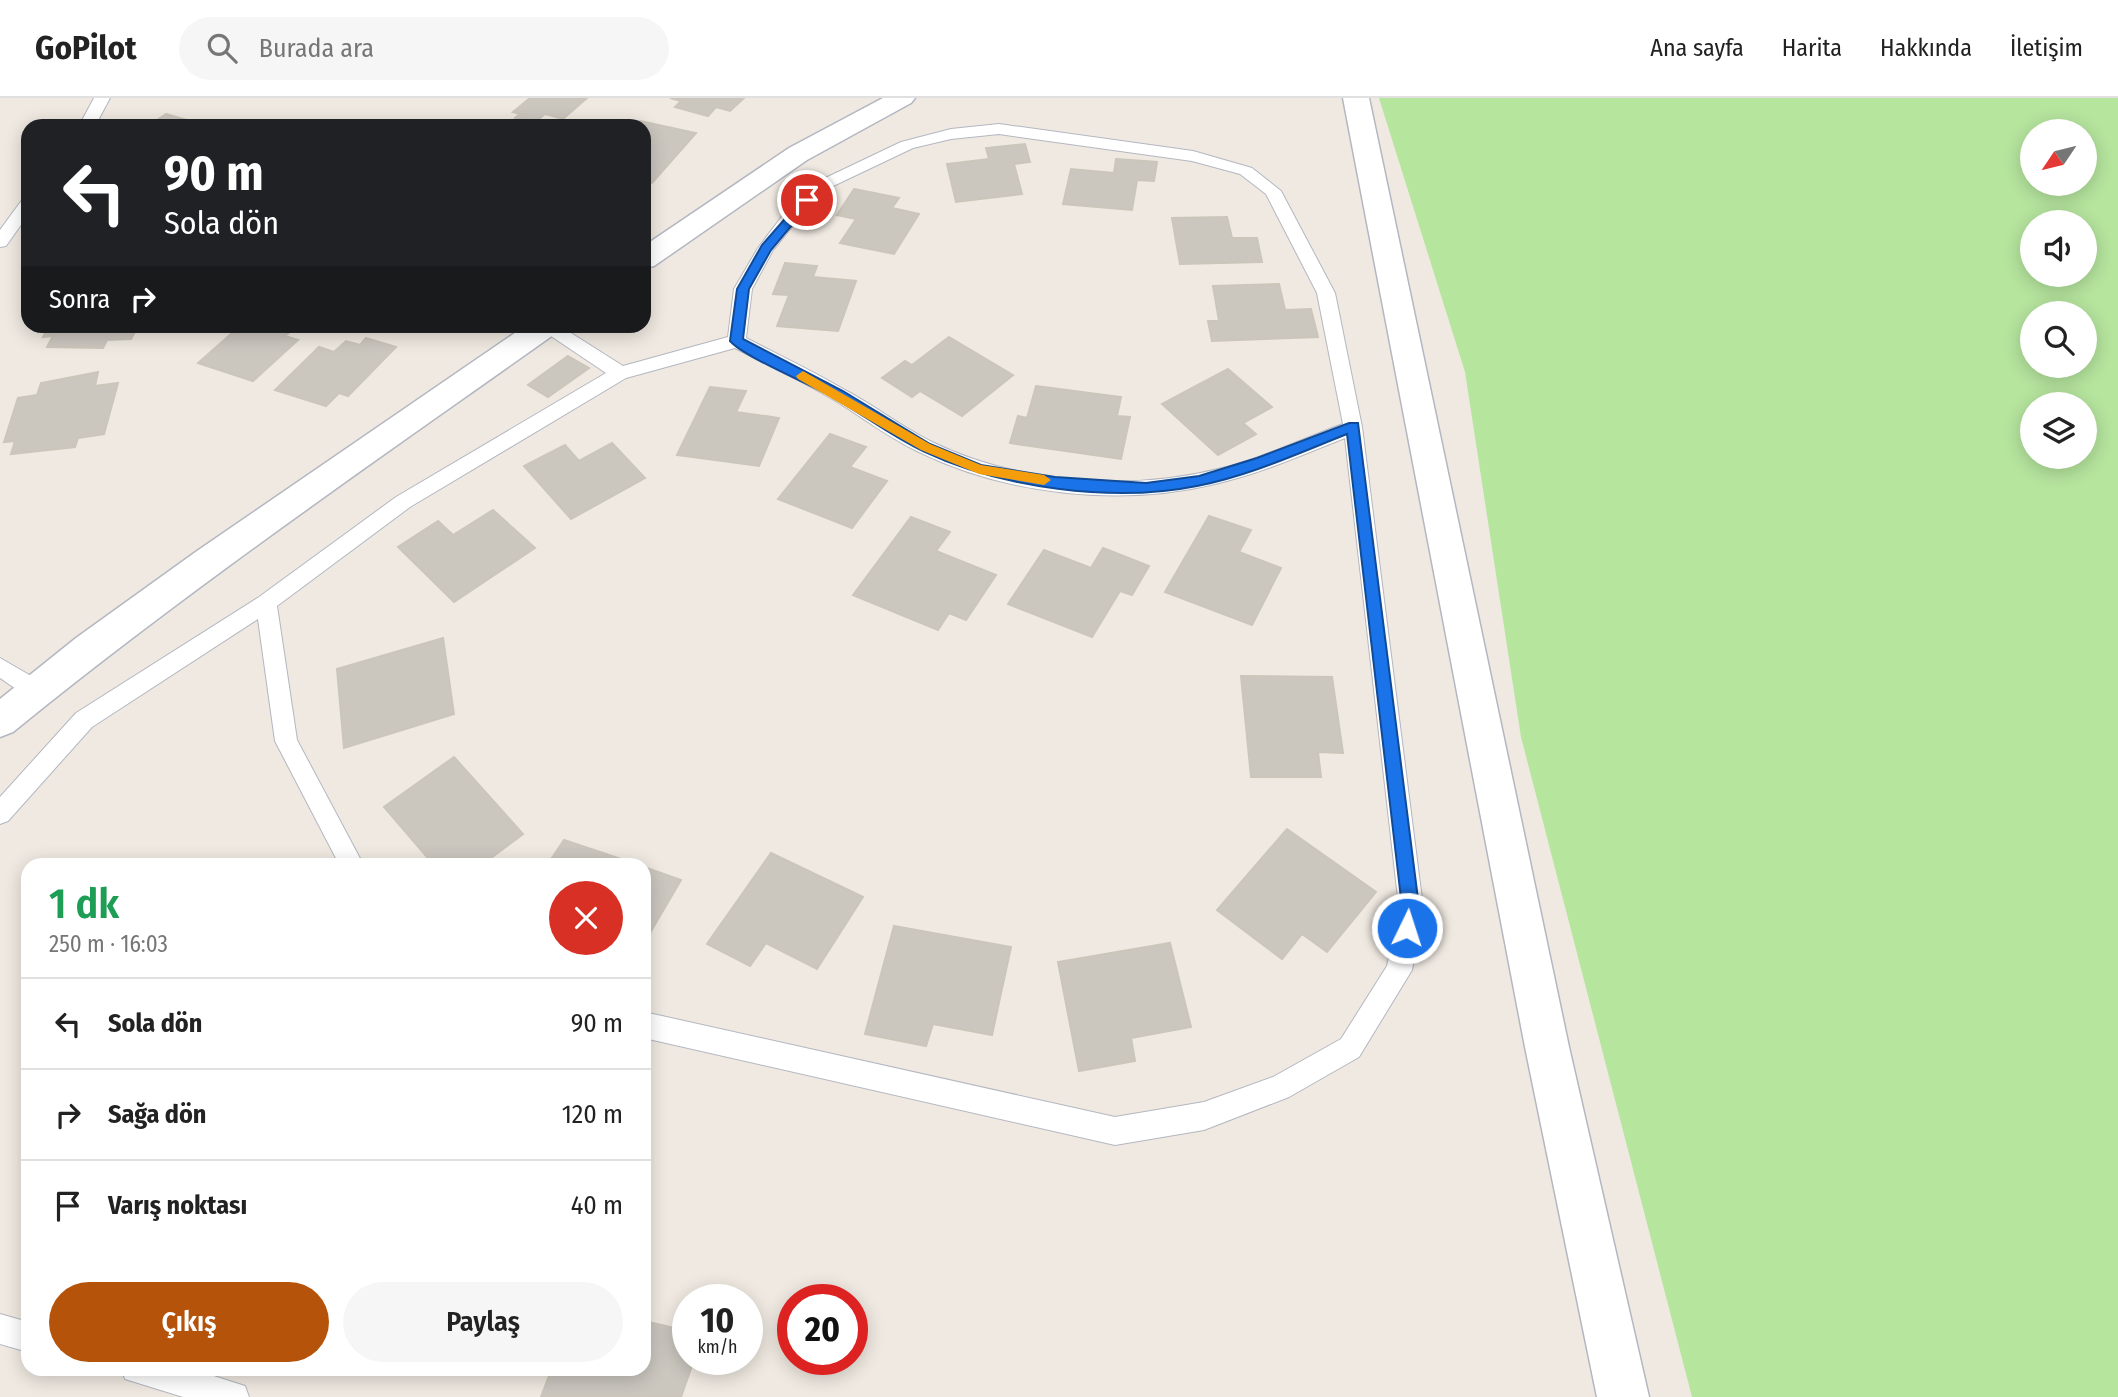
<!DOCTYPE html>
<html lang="tr">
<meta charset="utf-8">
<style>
body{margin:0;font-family:"Fira Sans Condensed",sans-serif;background:#f6f6f6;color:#222;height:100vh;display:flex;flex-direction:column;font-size:26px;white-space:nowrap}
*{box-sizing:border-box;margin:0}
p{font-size:23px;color:#767676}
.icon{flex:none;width:38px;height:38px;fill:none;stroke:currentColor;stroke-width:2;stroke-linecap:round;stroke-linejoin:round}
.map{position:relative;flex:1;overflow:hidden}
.sheet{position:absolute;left:21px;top:760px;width:630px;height:518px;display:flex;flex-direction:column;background:#fff;border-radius:21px;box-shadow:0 4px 18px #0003}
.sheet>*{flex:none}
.banner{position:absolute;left:21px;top:21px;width:630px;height:214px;border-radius:21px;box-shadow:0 4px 18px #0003;background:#202124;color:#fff;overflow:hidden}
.needle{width:46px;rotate:235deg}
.buttons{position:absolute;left:2020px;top:21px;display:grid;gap:14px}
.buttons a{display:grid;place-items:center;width:77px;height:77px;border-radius:50%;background:#fff;box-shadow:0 4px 18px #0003;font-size:35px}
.speed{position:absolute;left:672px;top:1186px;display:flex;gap:14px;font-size:35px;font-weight:700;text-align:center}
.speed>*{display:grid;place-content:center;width:91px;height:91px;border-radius:50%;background:#fff;box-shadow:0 4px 18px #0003;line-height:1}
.speed small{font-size:18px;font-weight:400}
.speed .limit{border:10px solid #d22;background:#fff;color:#111}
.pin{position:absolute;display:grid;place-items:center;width:60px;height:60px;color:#fff;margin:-30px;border:4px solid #fff;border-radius:50%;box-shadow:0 2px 7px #0007}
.me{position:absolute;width:77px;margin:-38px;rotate:4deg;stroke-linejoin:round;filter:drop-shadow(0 0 5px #0008)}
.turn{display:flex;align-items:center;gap:24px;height:147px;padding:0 28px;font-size:32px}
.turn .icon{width:91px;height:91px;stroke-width:2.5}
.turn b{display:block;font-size:49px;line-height:60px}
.then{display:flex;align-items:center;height:66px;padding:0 28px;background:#0003;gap:14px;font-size:26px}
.round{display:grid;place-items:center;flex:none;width:74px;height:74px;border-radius:37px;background:#f6f6f6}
.head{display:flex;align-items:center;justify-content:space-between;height:119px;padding:0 28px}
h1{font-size:42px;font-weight:600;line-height:52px;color:#1e9e55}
.cta{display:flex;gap:14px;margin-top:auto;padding:14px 28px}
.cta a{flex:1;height:80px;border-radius:42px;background:#b45309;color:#fff;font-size:28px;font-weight:600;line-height:80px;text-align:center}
.cta a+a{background:#f6f6f6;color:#222}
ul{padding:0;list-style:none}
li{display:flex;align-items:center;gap:21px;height:91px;padding:0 28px;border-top:2px solid #e0e0e0}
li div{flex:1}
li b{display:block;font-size:26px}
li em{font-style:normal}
header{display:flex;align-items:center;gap:42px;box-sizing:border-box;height:98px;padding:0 35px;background:#fff;border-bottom:2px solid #e0e0e0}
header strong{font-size:33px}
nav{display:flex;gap:38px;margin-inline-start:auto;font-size:24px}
.search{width:490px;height:63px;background:#f6f6f6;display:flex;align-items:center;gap:18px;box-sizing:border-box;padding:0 24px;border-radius:38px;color:#767676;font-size:26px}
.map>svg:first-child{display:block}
.green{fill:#b6e59e;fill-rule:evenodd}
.building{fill:#cbc7bf;stroke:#cbc5ba;stroke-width:2}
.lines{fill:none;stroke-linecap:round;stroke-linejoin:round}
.lane-casing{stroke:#b4b7c1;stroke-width:2}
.secondary-casing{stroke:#b4b7c1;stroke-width:3}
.lane{fill:#fff;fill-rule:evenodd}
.secondary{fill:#fff;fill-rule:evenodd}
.route{fill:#1a73e8;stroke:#114b97;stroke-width:2}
.slow{fill:#f59e0b}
</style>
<header>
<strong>GoPilot</strong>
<div class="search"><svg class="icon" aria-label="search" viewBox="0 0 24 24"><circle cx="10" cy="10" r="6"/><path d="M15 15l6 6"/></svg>Burada ara</div>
<nav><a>Ana sayfa</a><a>Harita</a><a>Hakkında</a><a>İletişim</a></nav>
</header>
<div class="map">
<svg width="2118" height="1299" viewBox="0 0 2118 1299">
<rect width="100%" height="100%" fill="#efe9e1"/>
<path class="green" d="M1379 0H2118V1299H1692L1521 639 1465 274ZM2032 33H2084V86H2032ZM2032 124H2084V177H2032ZM2032 215H2084V268H2032ZM2032 306H2084V359H2032Z"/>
<g class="building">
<path d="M530 0H587L563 21 545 16 533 26 515 20 520 16 513 14Z"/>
<path d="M670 0H744L730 13 716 9 708 18 675 9 681 3Z"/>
<path d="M166 16 204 27 148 28Z"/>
<path d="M640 23 696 35 652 85 644 83V28H635Z"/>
<path d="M1025 46 1030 64 1014 66 1022 96 956 104 947 66 989 61 986 50Z"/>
<path d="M1116 61 1157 64 1154 83 1137 82 1132 112 1063 106 1071 71 1114 75Z"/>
<path d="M854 91 899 100 892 110 919 116 894 156 840 145 856 121 837 117Z"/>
<path d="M1227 119 1232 140H1257L1262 164 1180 166 1172 120Z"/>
<path d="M785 165 817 168 813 179 856 183 838 233 777 228 789 197 773 196Z"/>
<path d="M1279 186 1285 212 1311 211 1318 239 1212 243 1208 223H1219L1213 188Z"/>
<path d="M49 228H138L131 241 107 242 103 250 47 249 53 238 43 239Z"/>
<path d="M240 228H297L285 238 298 242 253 283 198 265Z"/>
<path d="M949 239 1013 277 962 318 920 293 912 299 882 280 905 263 912 267Z"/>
<path d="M366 240 396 249 348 298 339 295 326 308 275 292 319 249 334 254 346 243 360 247Z"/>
<path d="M568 258 589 270 548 299 528 287Z"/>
<path d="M1228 271 1272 309 1243 325 1256 336 1218 357 1162 306Z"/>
<path d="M98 274 95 288 118 285 104 336 78 340 75 349 11 356 15 343 4 344 18 300 37 297 41 285Z"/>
<path d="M1036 288 1121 299 1117 318 1130 319 1121 361 1010 345 1018 318 1027 320Z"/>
<path d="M710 289 746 293 736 314 779 320 759 368 677 357Z"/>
<path d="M830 336 866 349 850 369 887 383 852 430 778 401Z"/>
<path d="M612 345 645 380 571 421 524 368 565 347 579 363Z"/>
<path d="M493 412 535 450 454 504 398 449 438 423 453 437Z"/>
<path d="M1209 418 1251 432 1239 454 1281 470 1252 527 1165 494Z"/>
<path d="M911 419 950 434 936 453 996 477 966 522 949 515 938 532 853 497Z"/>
<path d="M1103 450 1149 468 1132 497 1120 493 1092 539 1008 506 1044 452 1091 470Z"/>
<path d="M443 540 454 616 344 650 337 571Z"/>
<path d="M1241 578 1332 579 1343 655 1318 654 1321 679H1251Z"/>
<path d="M454 659 523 736 483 766H433L384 709Z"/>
<path d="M1287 731 1376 794 1327 854 1302 836 1282 861 1217 812Z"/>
<path d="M564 742 636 766H548Z"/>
<path d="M771 755 863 799 817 871 766 845 750 868 707 846Z"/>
<path d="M644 769 681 782 644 845Z"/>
<path d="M894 828 1011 849 992 937 933 926 926 948 865 936Z"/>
<path d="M1170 845 1191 929 1131 940 1135 963 1079 973 1058 864Z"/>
<path d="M644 1223 688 1233V1262H694L681 1299H541L552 1270H644Z"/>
</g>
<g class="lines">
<defs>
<g id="lane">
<path d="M94 0H110L95 28H79Z"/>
<path d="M999 26 1193 53 1252 70 1281 93 1335 195 1362 329 1423 809 1412 872 1359 959 1289 999 1204 1032 1115 1047 644 940V914L1115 1019 1204 1004 1273 979 1341 941 1387 868 1399 809 1345 340C1302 357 1260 376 1215 386 1120 409 1007 397 919 354 889 340 862 319 834 302 802 283 768 267 735 250L626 280 410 409 277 508 297 642 363 766H339L275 643 258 521 92 629 8 723 0 726V699L76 615 259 499 396 399 606 275 542 232 539 228H560L623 268 728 239 734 191 758 150 786 113 817 84 901 44 951 31ZM999 36 1192 63 1240 76 1266 96 1317 195 1343 326C1302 341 1261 361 1218 371 1128 394 1016 385 932 344 902 329 875 308 845 292 813 273 779 257 746 240L752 191 773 152 798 121 829 90 913 50 951 41Z"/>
<path d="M28 101V117L6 148 0 149V132L22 102Z"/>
<path d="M0 560 45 586 48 592 45 598C29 604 13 588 0 580Z"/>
<path d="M0 1216 28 1224V1254L0 1246Z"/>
<path d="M121 1270H189L245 1288 249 1299H183L125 1281Z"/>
</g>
<g id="secondary">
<path d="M883 0H915L911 5 807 62 654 168 644 170V148L789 50Z"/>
<path d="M1343 0H1369L1569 949 1649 1299H1597L1525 949Z"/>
<path d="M525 228H560L556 235C373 365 187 492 13 634L0 639V601L76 540 197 453Z"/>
</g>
</defs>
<use href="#lane" class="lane-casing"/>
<use href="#secondary" class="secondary-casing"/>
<use href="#lane" class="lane"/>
<use href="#secondary" class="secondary"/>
</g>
<path class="route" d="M803 100 813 102 771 152 749 191 743 241 843 293 930 346 981 367 1055 379 1146 385 1199 378 1257 360 1349 325H1358L1419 809 1413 836H1401L1398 830 1402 809 1347 336C1299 355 1249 378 1197 388 1113 405 1001 390 923 353 891 338 863 316 832 299 810 286 744 259 730 243L737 191 762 147Z"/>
<path class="slow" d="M803 273 930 346 981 367 1044 377 1051 382 1044 387 979 376 921 352 798 281 796 278Z"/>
</svg>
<div class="buttons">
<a><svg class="needle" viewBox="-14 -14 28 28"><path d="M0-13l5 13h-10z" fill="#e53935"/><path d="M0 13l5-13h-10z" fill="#767676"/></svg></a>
<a><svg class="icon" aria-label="sound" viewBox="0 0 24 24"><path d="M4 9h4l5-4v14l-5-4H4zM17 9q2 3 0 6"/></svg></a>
<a><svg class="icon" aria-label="search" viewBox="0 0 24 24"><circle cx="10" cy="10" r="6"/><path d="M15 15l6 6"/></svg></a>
<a><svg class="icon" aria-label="layers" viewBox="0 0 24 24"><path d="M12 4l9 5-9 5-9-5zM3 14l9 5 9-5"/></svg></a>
</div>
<div class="speed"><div>10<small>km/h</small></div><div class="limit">20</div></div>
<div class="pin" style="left:807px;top:102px;background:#d93025"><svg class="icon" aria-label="arrive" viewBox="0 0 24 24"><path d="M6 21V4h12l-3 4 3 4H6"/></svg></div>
<svg class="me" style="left:1407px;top:830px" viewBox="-20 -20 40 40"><circle r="17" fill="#1a73e8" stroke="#fff" stroke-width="3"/><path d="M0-11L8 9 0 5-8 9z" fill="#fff"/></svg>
<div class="banner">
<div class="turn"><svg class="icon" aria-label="left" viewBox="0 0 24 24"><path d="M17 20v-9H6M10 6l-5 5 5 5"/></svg><div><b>90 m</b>Sola dön</div></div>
<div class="then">Sonra<svg class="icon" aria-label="right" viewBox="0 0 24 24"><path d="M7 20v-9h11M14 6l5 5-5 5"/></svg></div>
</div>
<section class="sheet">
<div class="head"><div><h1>1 dk</h1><p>250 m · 16:03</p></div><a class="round" style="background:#d93025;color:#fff"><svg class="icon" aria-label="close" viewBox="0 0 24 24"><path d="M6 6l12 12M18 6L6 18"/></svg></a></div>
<ul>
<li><svg class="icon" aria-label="left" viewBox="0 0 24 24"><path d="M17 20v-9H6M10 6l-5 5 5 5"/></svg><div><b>Sola dön</b></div><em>90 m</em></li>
<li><svg class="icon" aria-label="right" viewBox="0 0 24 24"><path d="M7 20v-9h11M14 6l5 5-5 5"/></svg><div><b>Sağa dön</b></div><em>120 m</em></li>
<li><svg class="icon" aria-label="arrive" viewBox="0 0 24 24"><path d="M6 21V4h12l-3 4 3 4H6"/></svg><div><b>Varış noktası</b></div><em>40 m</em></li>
</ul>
<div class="cta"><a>Çıkış</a><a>Paylaş</a></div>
</section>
</div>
